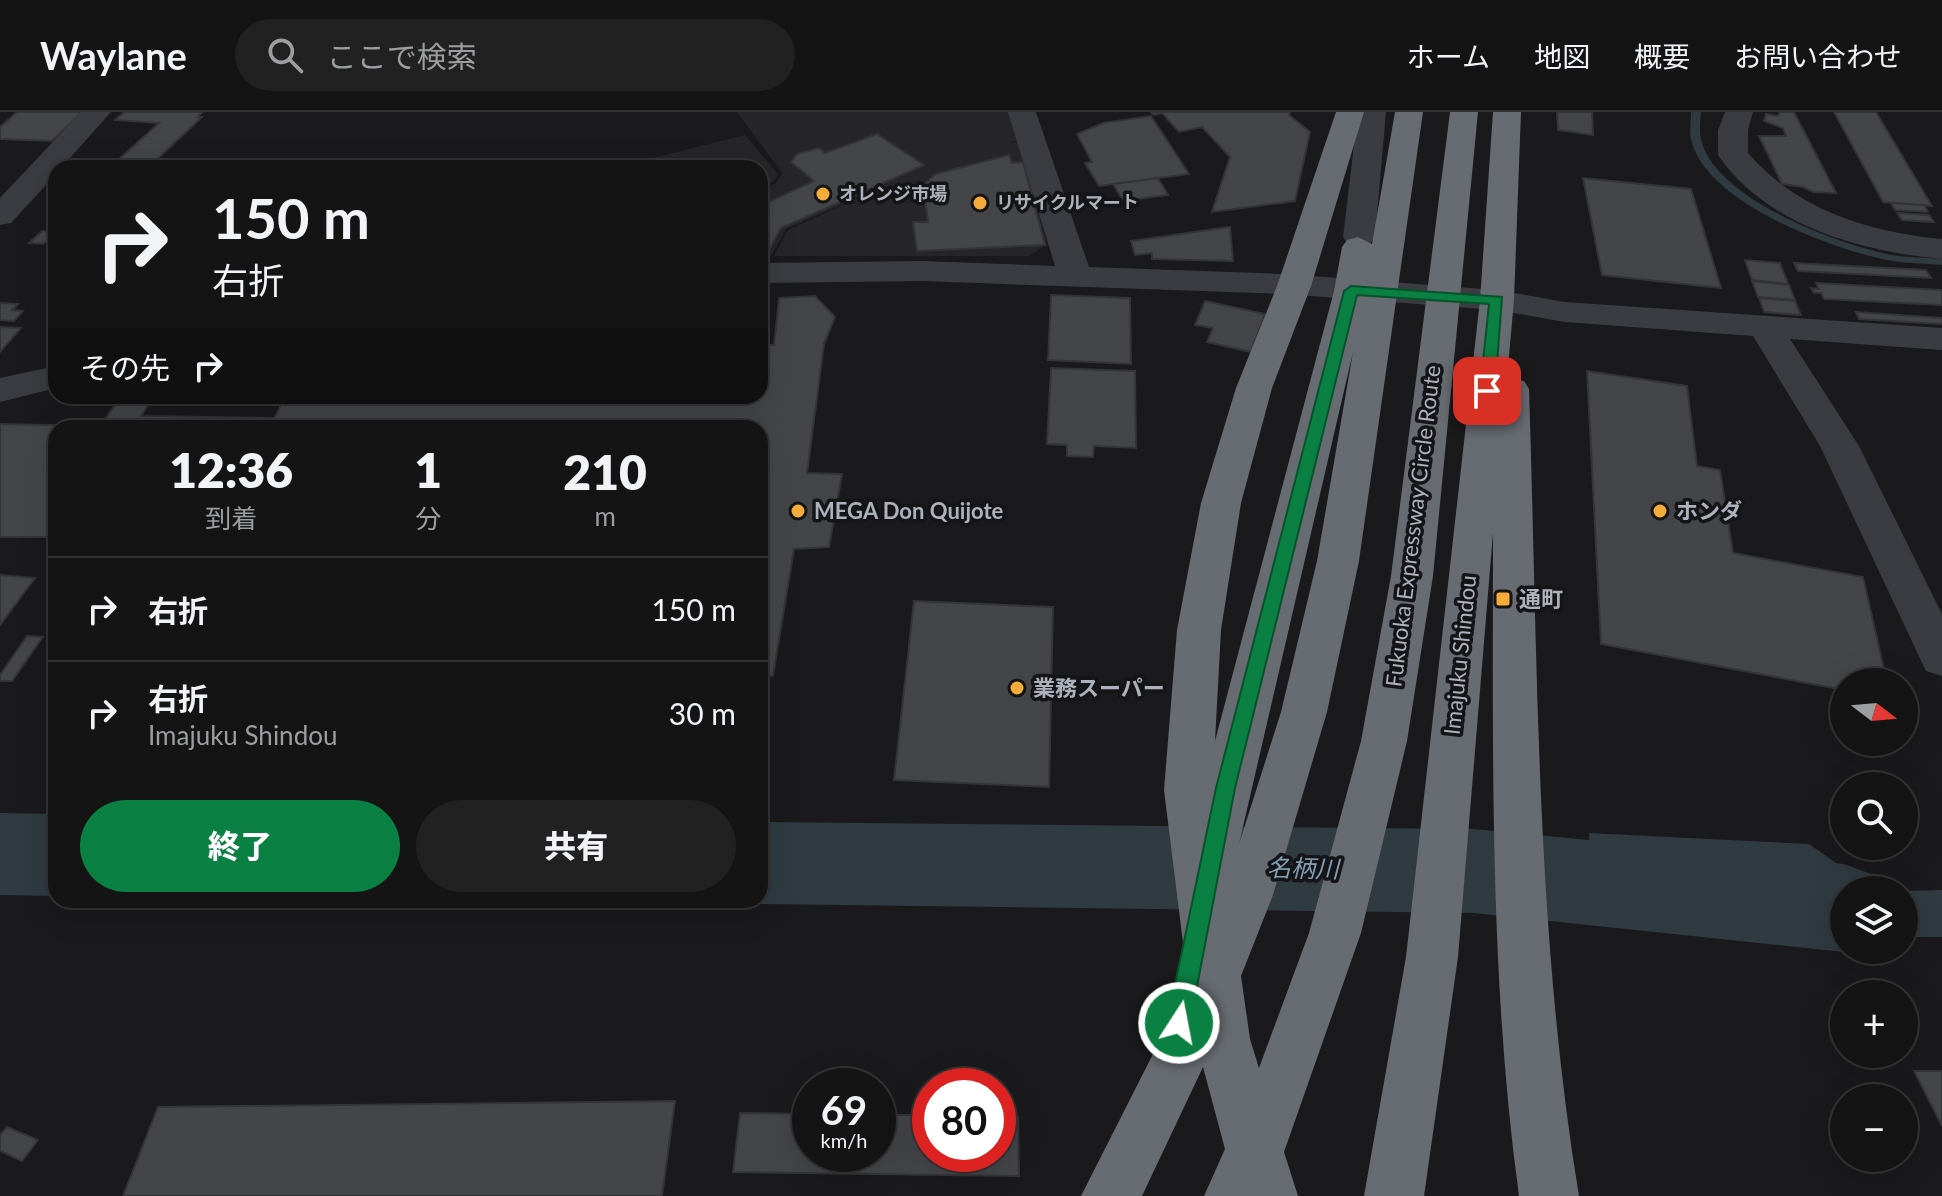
<!DOCTYPE html>
<html lang="ja">
<meta charset="utf-8">
<style>
body{margin:0;font-family:Lato,"Noto Sans JP",sans-serif;background:#212122;color:#f1f3f6;height:100vh;display:flex;flex-direction:column;font-size:30px;white-space:nowrap}
*{box-sizing:border-box;margin:0}
p{font-size:26px;color:#9d9ea0}
.icon{flex:none;width:44px;height:44px;fill:none;stroke:currentColor;stroke-width:2;stroke-linecap:round;stroke-linejoin:round}
.map{position:relative;flex:1;overflow:hidden}
.panel{position:absolute;left:48px;top:308px;width:720px;height:488px;display:flex;flex-direction:column;background:#141415;border-radius:24px;box-shadow:0 8px 32px #0002,0 0 0 2px #333334}
.panel>*{flex:none}
.hud{position:absolute;left:48px;top:48px;width:720px;height:244px;border-radius:24px;box-shadow:0 8px 32px #0002,0 0 0 2px #333334;background:#141415;color:#f1f3f6;overflow:hidden}
.needle{width:52px;rotate:106deg}
.tools{position:absolute;left:1830px;top:556px;display:grid;gap:16px}
.tools a{display:grid;place-items:center;width:88px;height:88px;border-radius:50%;background:#141415;box-shadow:0 8px 32px #0002,0 0 0 2px #333334;font-size:40px}
.speed{position:absolute;left:792px;top:956px;display:flex;gap:16px;font-size:40px;font-weight:700;text-align:center}
.speed>*{display:grid;place-content:center;width:104px;height:104px;border-radius:50%;background:#141415;box-shadow:0 8px 32px #0002,0 0 0 2px #333334;line-height:1}
.speed small{font-size:20px;font-weight:400}
.speed .limit{border:12px solid #d22;background:#fff;color:#111}
.pin{position:absolute;display:grid;place-items:center;width:68px;height:68px;color:#fff;margin:-34px;border-radius:16px;box-shadow:0 4px 12px #0006}
.me{position:absolute;width:88px;margin:-44px;rotate:11deg;stroke-linejoin:round;filter:drop-shadow(0 0 6px #0008)}
.turn{display:flex;align-items:center;gap:28px;height:168px;padding:0 32px;font-size:36px}
.turn .icon{width:104px;height:104px;stroke-width:2.5}
.turn b{display:block;font-size:56px;line-height:68px}
.then{display:flex;align-items:center;height:76px;padding:0 32px;background:#0003;gap:16px;font-size:30px}
.eta{display:flex;justify-content:space-evenly;align-items:center;height:136px;text-align:center}
.eta b{font-size:48px;font-weight:800;line-height:56px}
.primary-button{display:flex;gap:16px;margin-top:auto;padding:16px 32px}
.primary-button a{flex:1;height:92px;border-radius:48px;background:#0b8043;color:#fff;font-size:32px;font-weight:800;line-height:92px;text-align:center}
.primary-button a+a{background:#212122;color:#f1f3f6}
ul{padding:0;list-style:none}
li{display:flex;align-items:center;gap:24px;height:104px;padding:0 32px;border-top:2px solid #333334}
li div{flex:1}
li b{display:block;font-size:30px}
li em{font-style:normal}
header{display:flex;align-items:center;gap:48px;box-sizing:border-box;height:112px;padding:0 40px;background:#141415;border-bottom:2px solid #333334}
header strong{font-size:38px}
nav{display:flex;gap:44px;margin-inline-start:auto;font-size:28px}
.search{width:560px;height:72px;background:#212122;display:flex;align-items:center;gap:20px;box-sizing:border-box;padding:0 28px;border-radius:44px;color:#9d9ea0;font-size:30px}
.map>svg:first-child{display:block}
.built{fill:#262629}
.water{fill:#2f3a41}
.lines{fill:none;stroke-linecap:round;stroke-linejoin:round}
.stream{fill:#2f3a41;fill-rule:evenodd}
.river{fill:#2f3a41;fill-rule:evenodd}
.building{fill:#444549;stroke:#343438;stroke-width:2}
.minor{fill:#3b3c41;fill-rule:evenodd}
.highway{fill:#676b72;fill-rule:evenodd}
.route{fill:#0b8043;stroke:#07532c;stroke-width:2}
.poi-dot{fill:#f5ac3a;stroke:#151517;stroke-width:3}
.labels{text-anchor:middle;stroke-width:7;stroke-linejoin:round;paint-order:stroke}
.far-poi-label{font-size:18px;font-weight:bold;fill:#acb2bc;stroke:#151517;text-anchor:start}
.poi-label{font-size:22px;font-weight:bold;fill:#acb2bc;stroke:#151517;text-anchor:start}
.street-label{font-size:22px;fill:#acb2bc;stroke:#151517}
.water-label{font-size:24px;font-style:italic;fill:#84a1b7;stroke:#151517}
</style>
<header>
<strong>Waylane</strong>
<div class="search"><svg class="icon" aria-label="search" viewBox="0 0 24 24"><circle cx="10" cy="10" r="6"/><path d="M15 15l6 6"/></svg>ここで検索</div>
<nav><a>ホーム</a><a>地図</a><a>概要</a><a>お問い合わせ</a></nav>
</header>
<div class="map">
<svg width="1942" height="1084" viewBox="0 0 1942 1084">
<rect width="100%" height="100%" fill="#1a1a1c"/>
<g class="built">
<path d="M737 0H1012L1020 28 1005 32 1020 29 1047 132 1029 144H774L788 118 880 76 786 117 771 144H760V78L776 71 782 61Z"/>
<path d="M745 23 778 62 773 70 760 76V56H613Z"/>
</g>
<g class="water">
<path d="M1589 721 1809 732 1860 768 1897 778H1844V820L1795 814 1592 808Z"/>
<path d="M1942 778V825H1904V779Z"/>
</g>
<g class="lines">
<path class="stream" d="M1691 0H1701C1700 10 1699 21 1702 31 1719 87 1834 131 1887 142 1905 146 1924 145 1942 147V153C1924 151 1905 152 1887 148 1830 136 1710 92 1692 31 1689 21 1691 10 1691 0Z"/>
<g class="river">
<path d="M0 701 56 702V784L0 783Z"/>
<path d="M760 710 1473 717 1844 752 1879 765 1885 778H1844V838H1848L1844 840 1473 801 760 792 748 788H760Z"/>
</g>
</g>
<g class="building">
<path d="M17 0H82L52 29 0 27V15Z"/>
<path d="M124 0H202L198 5H202L152 52 117 49 159 11 115 8Z"/>
<path d="M1151 0H1290L1289 3 1310 20 1295 89 1212 100 1230 45 1202 15 1179 20 1162 1 1154 3Z"/>
<path d="M1557 0H1592L1593 23 1558 18Z"/>
<path d="M1780 0H1794L1836 81 1813 80 1803 75 1782 72 1759 24H1786L1783 16 1764 9 1766 2 1778 4Z"/>
<path d="M1834 0H1876L1932 94 1883 90Z"/>
<path d="M1151 4 1189 62 1099 74 1085 51 1092 50 1077 22 1103 11Z"/>
<path d="M877 22 924 53 781 116 766 144 760 143V94L814 69 791 50 797 42 819 36 825 41Z"/>
<path d="M1009 43 1012 51 1023 50 1045 133 917 139 913 110H928L923 73 936 62Z"/>
<path d="M1158 66 1168 83 1123 89 1113 72Z"/>
<path d="M1583 66 1691 77 1721 176 1602 163Z"/>
<path d="M1891 91 1924 93 1928 100 1895 98Z"/>
<path d="M1897 101 1929 103 1934 110 1902 108Z"/>
<path d="M1230 115 1233 149 1152 147V141L1135 143 1131 129Z"/>
<path d="M42 119 56 120 43 132 29 131Z"/>
<path d="M1745 148 1780 151 1788 172 1752 168Z"/>
<path d="M1794 151 1926 158 1931 166 1798 159Z"/>
<path d="M1752 169 1789 173 1795 188 1758 185Z"/>
<path d="M1816 171 1942 178V193L1824 187 1821 181H1814L1811 176 1819 177Z"/>
<path d="M1051 183 1130 186 1131 252 1048 248Z"/>
<path d="M815 184 835 205 824 232 807 361 842 362 829 435 794 437 773 564H760V316H269L286 284H760V233H774L779 186Z"/>
<path d="M1759 186 1795 189 1801 203 1764 200Z"/>
<path d="M1205 189 1265 202 1251 240 1207 230 1213 216 1195 213Z"/>
<path d="M0 191 18 192 12 198 23 199 14 209 0 208Z"/>
<path d="M1856 200 1942 206V212L1859 207Z"/>
<path d="M0 215 21 216 0 240Z"/>
<path d="M1051 256 1135 259 1136 336 1094 334 1093 345 1067 344V333L1047 332Z"/>
<path d="M1587 259 1687 274 1697 354 1720 358 1733 441 1863 465 1887 570H1844V578L1601 532Z"/>
<path d="M121 285H153L141 304 274 306 269 316H56V425H0V312L100 314Z"/>
<path d="M0 463 35 466 0 513Z"/>
<path d="M914 489 1053 495 1049 675 894 668Z"/>
<path d="M27 524 43 525 12 569H0V563Z"/>
<path d="M1914 959H1942V1014Z"/>
<path d="M675 989 662 1084H123L158 995Z"/>
<path d="M740 1001 810 1002V1042H878V1003H930V1042H998V1004L1018 1005 1019 1064 733 1060Z"/>
<path d="M7 1015 38 1028 22 1049 0 1039V1023Z"/>
</g>
<g class="lines">
<g class="minor">
<path d="M81 0H111L61 56H56V62L11 111 0 113V86Z"/>
<path d="M1008 0H1036L1089 155 1284 162 1497 178 1565 190 1942 216V238L1790 227 1859 334 1942 502V564L1926 559 1820 334 1753 224 1565 210 1497 198 1284 182 922 169 760 171V151L922 149 1055 154Z"/>
<path d="M1358 0H1386L1375 125 1370 132 1359 135 1348 132 1343 125Z"/>
<path d="M1725 0H1753L1748 18V41C1797 98 1869 120 1942 127V147C1860 139 1767 114 1718 43V18Z"/>
<path d="M56 254V276L0 290V266Z"/>
</g>
<g class="highway">
<path d="M1336 0H1364L1311 174 1272 276 1241 391 1221 518 1215 629 1334 179 1342 135 1347 128 1358 125 1372 132 1395 0H1423L1359 449 1327 600 1273 783 1241 864 1250 927 1259 956 1309 821 1361 629 1391 464 1450 0H1478L1433 464 1407 629 1361 821 1284 1040 1298 1084H1204L1225 1037 1203 955 1142 1084H1081L1153 942 1187 863 1164 678 1177 518 1201 391 1236 276 1277 174ZM1353 240 1317 449 1281 600 1239 732Z"/>
<path d="M1493 0H1521L1514 188 1507 266 1524 269 1529 277C1538 546 1535 818 1579 1084H1519C1489 865 1493 642 1493 421L1458 845 1424 1084H1364L1406 845 1480 188Z"/>
</g>
</g>
<path class="route" d="M1351 174 1502 185 1495 279 1487 283 1480 279 1489 192 1357 183 1235 676 1190 911 1187 919 1179 922 1171 919 1167 911 1216 676 1344 179Z"/>
<g class="poi-dot">
<circle cx="823" cy="82" r="8"/>
<circle cx="980" cy="91" r="8"/>
<circle cx="798" cy="399" r="8"/>
<circle cx="1660" cy="399" r="8"/>
<rect x="1495" y="479" width="16" height="16" rx="4"/>
<circle cx="1017" cy="576" r="8"/>
</g>
<g class="labels">
<g class="far-poi-label">
<text x="839" y="88">オレンジ市場</text>
<text x="996" y="97">リサイクルマート</text>
</g>
<g class="poi-label">
<text x="814" y="407">MEGA Don Quijote</text>
<text x="1676" y="407">ホンダ</text>
<text x="1519" y="495">通町</text>
<text x="1033" y="584">業務スーパー</text>
</g>
<g class="street-label">
<text transform="translate(1413 414) rotate(-83)" y="8">Fukuoka Expressway Circle Route</text>
<text transform="translate(1460 543) rotate(-84)" y="8">Imajuku Shindou</text>
</g>
<g class="water-label">
<text transform="translate(1303 757) rotate(1)" y="8">名柄川</text>
</g>
</g>
</svg>
<div class="tools">
<a><svg class="needle" viewBox="-14 -14 28 28"><path d="M0-13l5 13h-10z" fill="#e53935"/><path d="M0 13l5-13h-10z" fill="#9d9ea0"/></svg></a>
<a><svg class="icon" aria-label="search" viewBox="0 0 24 24"><circle cx="10" cy="10" r="6"/><path d="M15 15l6 6"/></svg></a>
<a><svg class="icon" aria-label="layers" viewBox="0 0 24 24"><path d="M12 4l9 5-9 5-9-5zM3 14l9 5 9-5"/></svg></a>
<a>+</a>
<a>−</a>
</div>
<div class="speed"><div>69<small>km/h</small></div><div class="limit">80</div></div>
<div class="pin" style="left:1487px;top:279px;background:#d93025"><svg class="icon" aria-label="arrive" viewBox="0 0 24 24"><path d="M6 21V4h12l-3 4 3 4H6"/></svg></div>
<svg class="me" style="left:1179px;top:911px" viewBox="-20 -20 40 40"><circle r="17" fill="#0b8043" stroke="#fff" stroke-width="3"/><path d="M0-11L8 9 0 5-8 9z" fill="#fff"/></svg>
<div class="hud">
<div class="turn"><svg class="icon" aria-label="right" viewBox="0 0 24 24"><path d="M7 20v-9h11M14 6l5 5-5 5"/></svg><div><b>150 m</b>右折</div></div>
<div class="then">その先<svg class="icon" aria-label="right" viewBox="0 0 24 24"><path d="M7 20v-9h11M14 6l5 5-5 5"/></svg></div>
</div>
<section class="panel">
<div class="eta">
<div><b>12:36</b><p>到着</p></div>
<div><b>1</b><p>分</p></div>
<div><b>210</b><p>m</p></div>
</div>
<ul>
<li><svg class="icon" aria-label="right" viewBox="0 0 24 24"><path d="M7 20v-9h11M14 6l5 5-5 5"/></svg><div><b>右折</b></div><em>150 m</em></li>
<li><svg class="icon" aria-label="right" viewBox="0 0 24 24"><path d="M7 20v-9h11M14 6l5 5-5 5"/></svg><div><b>右折</b><p>Imajuku Shindou</p></div><em>30 m</em></li>
</ul>
<div class="primary-button"><a>終了</a><a>共有</a></div>
</section>
</div>
